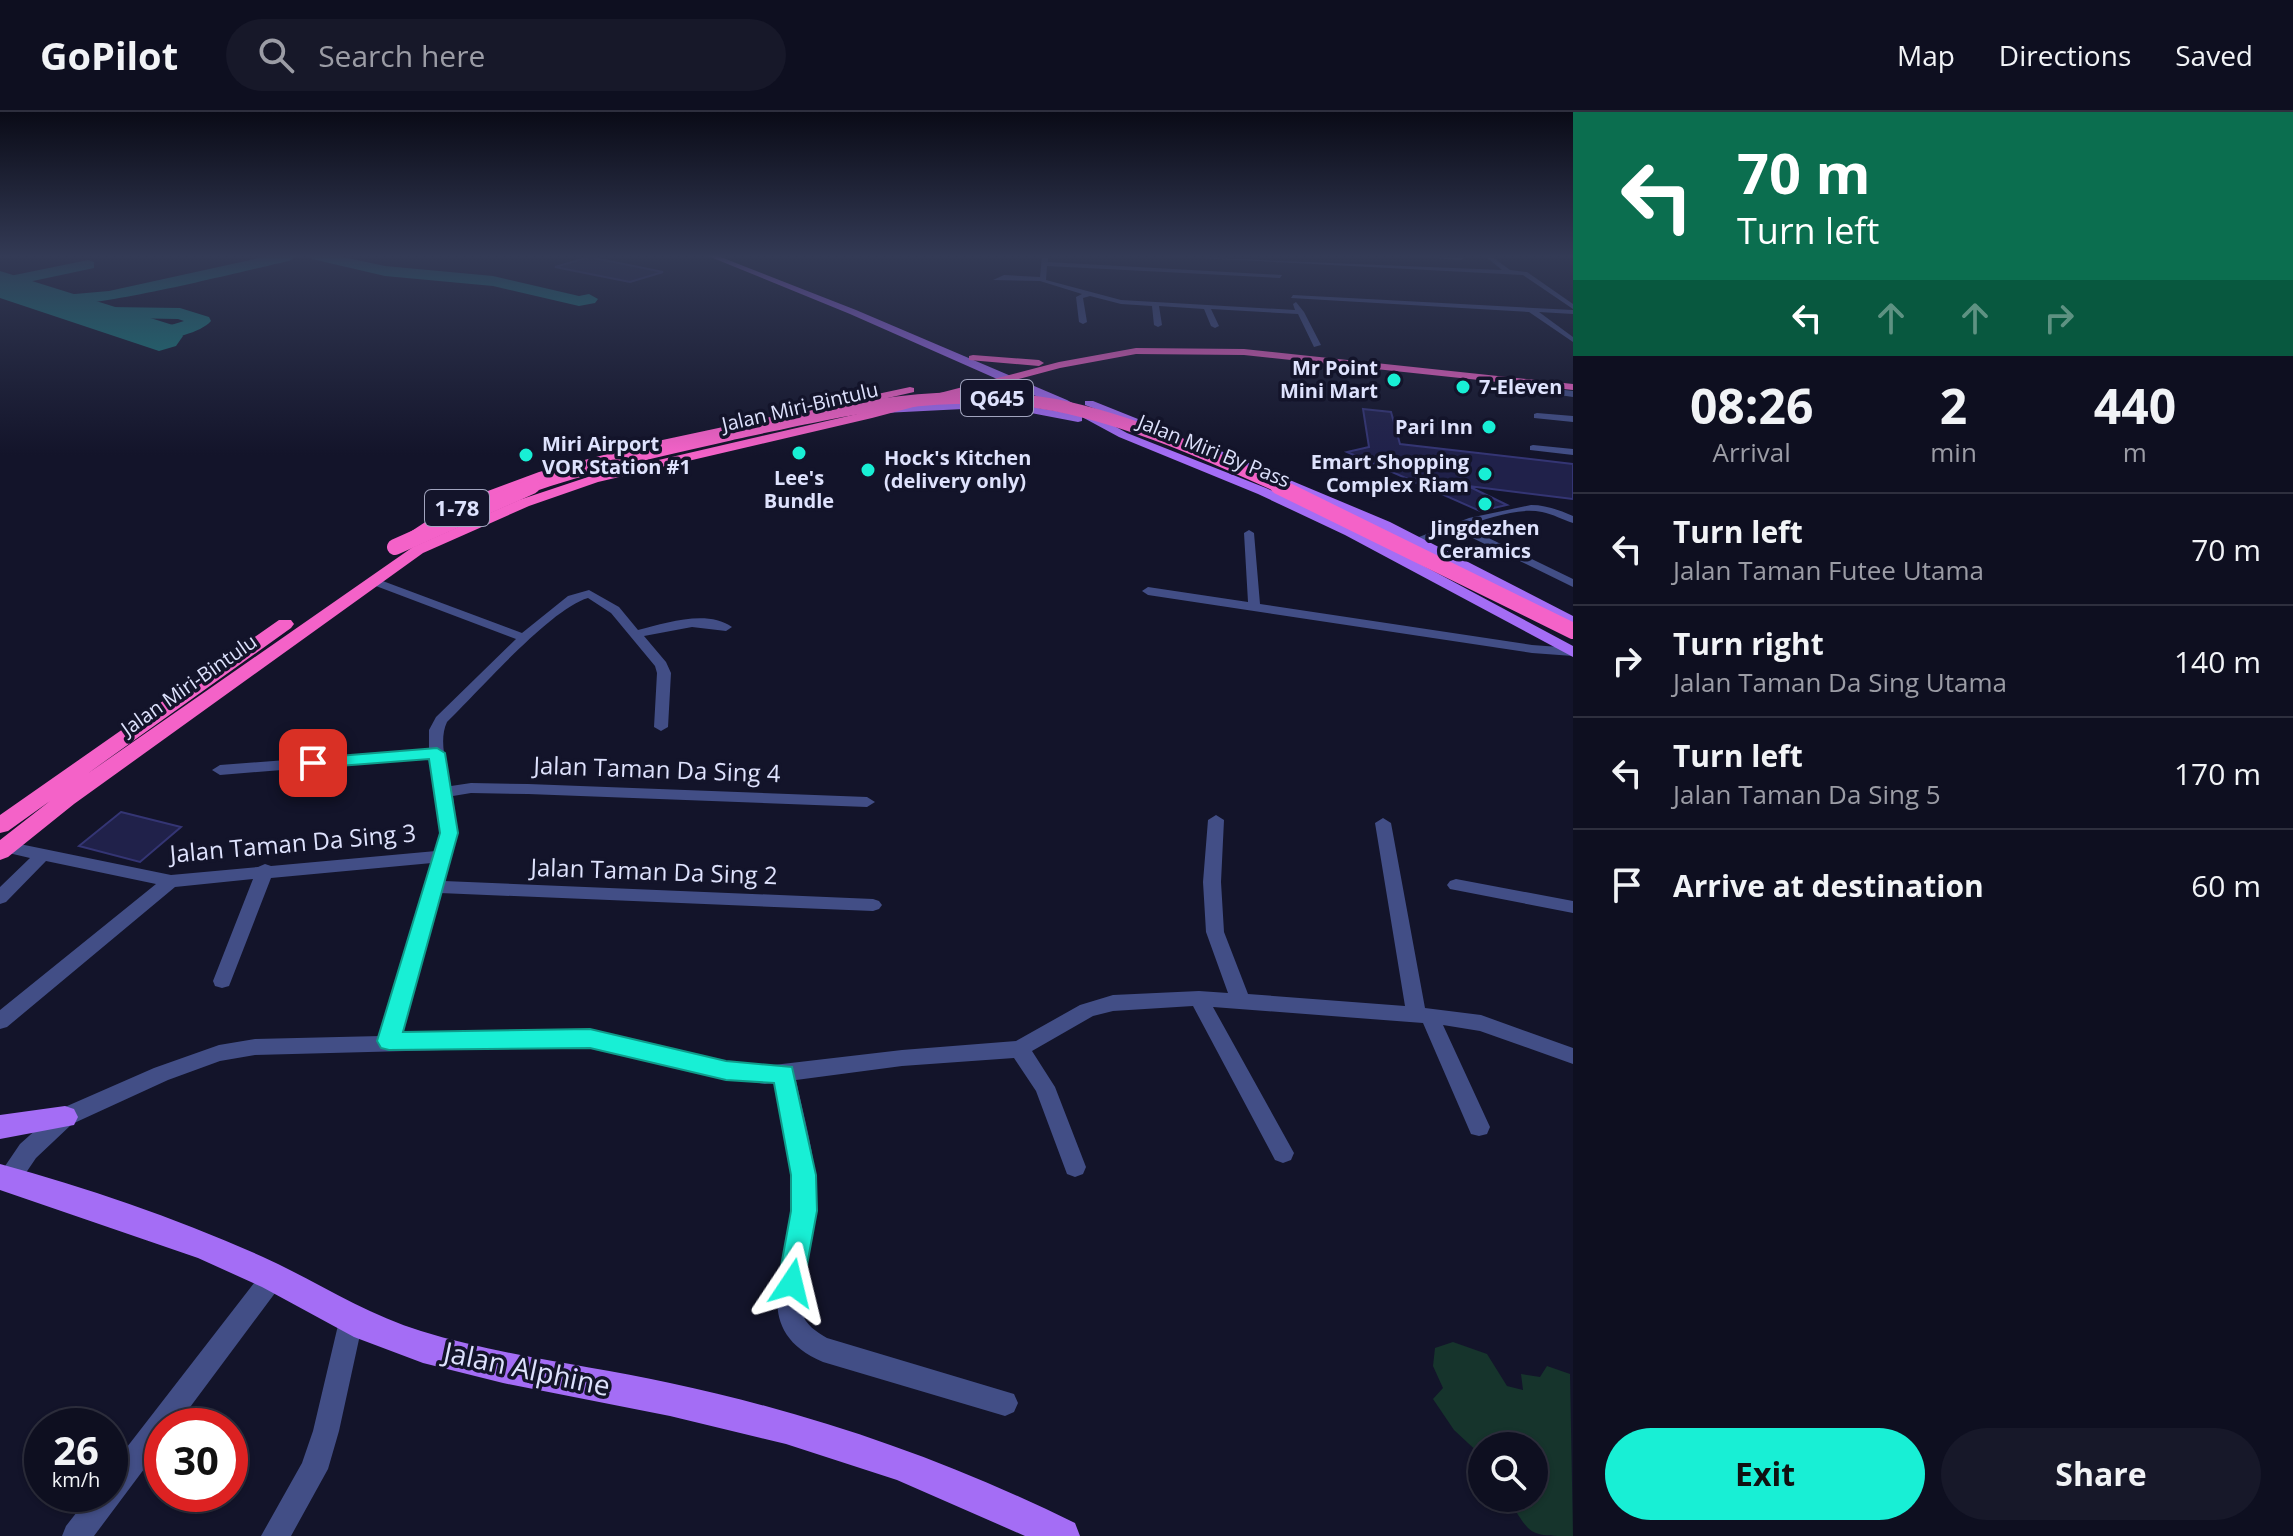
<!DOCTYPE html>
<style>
body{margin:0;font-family:"Open Sans",sans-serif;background:#171829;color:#f1f3f6;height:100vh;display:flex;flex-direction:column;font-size:30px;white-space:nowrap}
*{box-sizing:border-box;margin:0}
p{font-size:26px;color:#9b9ca5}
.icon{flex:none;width:44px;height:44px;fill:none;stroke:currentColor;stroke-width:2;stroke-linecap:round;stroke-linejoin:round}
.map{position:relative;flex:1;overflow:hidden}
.panel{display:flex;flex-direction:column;background:#0e0f20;width:720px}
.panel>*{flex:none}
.top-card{background:#0b6e4f;color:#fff;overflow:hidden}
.tools{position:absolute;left:1468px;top:1320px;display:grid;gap:16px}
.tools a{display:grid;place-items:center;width:80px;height:80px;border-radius:50%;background:#0e0f20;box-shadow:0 2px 6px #0004,0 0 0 2px #2e2f3e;font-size:40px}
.speed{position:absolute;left:24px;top:1296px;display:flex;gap:16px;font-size:40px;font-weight:700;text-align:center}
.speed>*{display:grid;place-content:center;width:104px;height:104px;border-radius:50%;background:#0e0f20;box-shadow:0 2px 6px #0004,0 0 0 2px #2e2f3e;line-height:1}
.speed small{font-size:20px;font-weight:400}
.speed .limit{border:12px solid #d22;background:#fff;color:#111}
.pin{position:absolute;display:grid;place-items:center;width:68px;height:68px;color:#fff;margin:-34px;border-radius:16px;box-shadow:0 4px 12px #0006}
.me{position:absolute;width:88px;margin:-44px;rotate:10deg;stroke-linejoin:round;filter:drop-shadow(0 0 6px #0008)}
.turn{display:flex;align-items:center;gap:28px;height:168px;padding:0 32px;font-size:36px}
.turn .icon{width:104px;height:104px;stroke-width:2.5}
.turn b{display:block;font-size:56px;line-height:68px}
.lanes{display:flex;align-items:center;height:76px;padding:0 32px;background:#0003;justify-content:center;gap:40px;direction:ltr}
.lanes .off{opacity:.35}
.eta{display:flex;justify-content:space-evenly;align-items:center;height:136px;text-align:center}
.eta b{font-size:48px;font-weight:700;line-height:56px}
.primary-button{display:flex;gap:16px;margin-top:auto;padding:16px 32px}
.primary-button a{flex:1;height:92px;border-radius:48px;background:#18efd5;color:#111;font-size:32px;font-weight:700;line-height:92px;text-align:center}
.primary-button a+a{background:#171829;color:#f1f3f6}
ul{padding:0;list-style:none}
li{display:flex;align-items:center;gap:24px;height:112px;padding:0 32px;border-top:2px solid #2e2f3e}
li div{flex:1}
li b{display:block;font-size:30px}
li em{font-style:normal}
header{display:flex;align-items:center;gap:48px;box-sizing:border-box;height:112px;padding:0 40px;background:#0e0f20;border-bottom:2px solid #2e2f3e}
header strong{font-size:38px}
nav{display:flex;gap:44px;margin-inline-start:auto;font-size:28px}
.search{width:560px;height:72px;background:#171829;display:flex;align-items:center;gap:20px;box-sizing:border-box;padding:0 28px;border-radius:44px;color:#9b9ca5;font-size:30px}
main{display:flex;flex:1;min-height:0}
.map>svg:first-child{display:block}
.green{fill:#16342c}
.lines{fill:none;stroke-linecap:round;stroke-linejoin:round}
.taxiway{fill:#168280;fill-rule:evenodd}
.runway{fill:#168280;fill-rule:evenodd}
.building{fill:#20214a;stroke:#343574;stroke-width:2}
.minor{fill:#424e86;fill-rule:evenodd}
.major{fill:#a46df5;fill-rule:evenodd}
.highway{fill:#f462c8;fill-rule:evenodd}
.highway-bridge-far1{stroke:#f462c8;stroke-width:12}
.highway-bridge{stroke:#f462c8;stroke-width:16}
.route{fill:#18efd5;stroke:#109b8a;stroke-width:2}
.poi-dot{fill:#18efd5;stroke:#13142a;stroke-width:3}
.labels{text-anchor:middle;stroke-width:7;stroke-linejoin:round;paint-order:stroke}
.far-poi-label{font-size:20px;font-weight:bold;fill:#dee2fd;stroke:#13142a;text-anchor:end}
.far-street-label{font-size:20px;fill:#dee2fd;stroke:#13142a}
.shield{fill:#13142a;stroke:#a1a4be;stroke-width:2}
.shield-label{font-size:22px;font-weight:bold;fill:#dee2fd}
.street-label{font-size:24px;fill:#dee2fd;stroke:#13142a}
.near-street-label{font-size:28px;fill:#dee2fd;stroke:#13142a}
</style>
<header>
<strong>GoPilot</strong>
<div class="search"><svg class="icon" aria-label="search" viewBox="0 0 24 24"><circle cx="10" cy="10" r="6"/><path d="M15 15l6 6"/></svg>Search here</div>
<nav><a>Map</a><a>Directions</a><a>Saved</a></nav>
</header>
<main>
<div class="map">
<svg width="1573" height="1424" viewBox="0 0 1573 1424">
<rect width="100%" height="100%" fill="#13142a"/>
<path class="green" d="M1453 1230 1487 1242 1507 1274 1523 1278 1521 1262 1540 1265 1547 1254 1570 1262 1573 1424C1528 1424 1531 1424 1508 1386H1534V1334H1482V1344L1454 1318 1433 1287 1443 1276 1433 1254 1435 1236Z"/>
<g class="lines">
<g class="taxiway">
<path d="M268 144H297L289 149C254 156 61 207 43 189L52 184 109 179Z"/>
<path d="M310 144H338L385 154 493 164 579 184 589 182 598 187 595 191 579 194 493 174 385 164 312 147Z"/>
<path d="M88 148 94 150V156L0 176V166Z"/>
<path d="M110 195 180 196 209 205 211 209C193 229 121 237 103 215L112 206 101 200ZM123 206 178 207 184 209C166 215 142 220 124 214L126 210Z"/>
</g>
<path class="runway" d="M0 159 176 214 183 224 176 234 159 239 0 186Z"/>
</g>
<g class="building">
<path d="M589 145 663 160 630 170 555 155Z"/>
<path d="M1363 297 1391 300 1400 332 1573 352V387L1468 374 1507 393 1480 399 1347 340 1369 335Z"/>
<path d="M121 700 181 715 140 750 79 734Z"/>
</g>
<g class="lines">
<g class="minor">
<path d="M1042 144H1048V150L1282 163 1280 166 1047 154 1046 168 1121 188 1295 198 1293 192 1296 190 1304 200 1321 233 1314 235 1298 202 1211 197 1219 214 1215 216 1211 214 1204 197 1159 194 1162 213 1158 215 1154 213 1152 194 1121 192 1090 184 1083 186 1087 210 1083 212 1079 210 1076 185 1082 182 1040 169 993 168 1004 163 1040 165Z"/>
<path d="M1161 144 1502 158 1485 144H1491L1510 158 1527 160 1573 192V197L1523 163Z"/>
<path d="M1407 144 1464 146 1461 148Z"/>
<path d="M1293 183 1573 198V202L1539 200 1573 225V230L1529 200 1291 186Z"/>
<path d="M1548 276 1573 279V285L1545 281V277Z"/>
<path d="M1537 301 1573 304V310L1534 306V302Z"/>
<path d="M1533 333 1573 337V343L1530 338V334Z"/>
<path d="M1531 393C1546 393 1559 398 1573 404V411C1563 408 1553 402 1542 400 1517 395 1488 407 1464 414L1573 467V475L1454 417 1416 431 1411 428 1469 406Z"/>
<path d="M1249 418 1254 421 1260 492 1532 533 1573 536V544L1532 541 1148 483 1142 479 1148 475 1248 490 1244 421Z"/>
<path d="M372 465 522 521 568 484 589 478 619 495 638 518C666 511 707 497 732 515L726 519 692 515 644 524 666 550 671 561 668 615 661 619 654 615 657 561 655 554 611 501 588 486C550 497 478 580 447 610 438 629 447 654 451 674L471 671 528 672 867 685 875 690 867 695 528 682 471 681 453 684 457 721 444 769 873 787 879 789 882 793 879 797 873 799 440 781 401 923 590 918 726 950 765 954 902 938 1016 929 1080 893 1113 883 1199 879 1228 881 1206 820 1203 770 1208 708 1216 703 1224 708 1221 770 1224 820 1248 882 1405 894 1375 711 1383 706 1391 711 1425 896 1481 903 1573 936V952L1480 919 1443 913 1490 1015 1487 1022 1479 1024 1471 1022 1423 911 1213 895 1294 1041 1291 1048 1283 1051 1275 1048 1193 894 1113 899 1093 904 1032 939 1055 975 1086 1055 1083 1062 1075 1065 1067 1062 1036 979 1014 946 902 954 796 968C805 1011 820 1057 815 1102 812 1133 795 1168 802 1200 805 1213 817 1220 827 1226L1014 1282 1018 1291 1014 1300 1005 1304 823 1250C741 1215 794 1144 794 1080 793 1043 783 1007 776 970L765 972 726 966 590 934 255 943 220 949 168 968 72 1012 36 1046 17 1074 9 1077 1 1074V1060L20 1032 58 998 154 956 219 933 255 927 381 924 432 751 271 766 231 869 229 874 222 876 215 874 213 869 253 767 175 775 7 915 0 917V898L156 772 46 749 6 790 0 792V775L30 746 0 739V731L5 729 171 763 258 755 265 752 271 754 436 739 441 721 431 646 220 663 212 658 220 653 429 637V618L436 605 516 527 368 471V467Z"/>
<path d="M1456 767 1573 789V801L1450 777 1447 773 1450 769Z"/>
<path d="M273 1153 281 1157 285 1165 281 1173 176 1314H162V1333L94 1424H62L66 1414 91 1382H110V1357L265 1157Z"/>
<path d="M351 1197 360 1200 363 1209 339 1319 328 1357 291 1424H261L302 1351 313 1319 339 1209 342 1200Z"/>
</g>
<g class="major">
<path d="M708 144H718L856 198 1067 288 1127 321 1266 376 1355 417 1573 534V545L1345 423 1258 382 1119 325 1082 305V309L1078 310 1031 301 983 296 884 301 883 299 888 296C954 286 1017 289 1081 304L850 202Z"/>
<path d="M1085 289H1093L1173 321 1163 323 1085 293Z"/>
<path d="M1197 329 1390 410 1573 504V515L1380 416 1193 334 1191 332Z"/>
<path d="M65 994 74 997 78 1005 74 1013 0 1027V1003Z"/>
<path d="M0 1052C88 1076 179 1107 263 1145 316 1169 365 1202 421 1219 502 1244 587 1253 670 1271 811 1301 945 1347 1075 1411L1080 1424H1025L897 1368 786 1332 670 1304 503 1271 423 1251 354 1225 262 1175 198 1146 0 1078Z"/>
</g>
<g class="highway">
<path d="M1136 236 1244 237 1573 272V278L1244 243 1136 242 1060 256 872 306 598 370 529 394 423 441 74 692 8 745 0 748V728L50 689 8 719 0 721V703L279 508H291L294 512 291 516 87 662 413 435 519 388 594 363 870 299 1059 250Z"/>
<path d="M973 243 1039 248 1044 251 1039 254 969 248V244Z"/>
<path d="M910 275 914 276V280C749 319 560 338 414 429H404L401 426 436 403 469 386 539 360 653 330Z"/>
</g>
<path class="highway-bridge-far1" d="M526 376C595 352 666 337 737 321 841 298 948 273 1055 293 1134 309 1209 343 1282 376"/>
<g class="highway-bridge">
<path d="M1278 374 1573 519"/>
<path d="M395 435 532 374"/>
</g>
</g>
<linearGradient id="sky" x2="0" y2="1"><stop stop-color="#0a0b17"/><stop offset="0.42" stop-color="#333a55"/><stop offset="1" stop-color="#333a55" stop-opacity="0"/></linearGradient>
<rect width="1573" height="343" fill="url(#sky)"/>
<path class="route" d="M437 636 445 641 458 721 403 920 590 917 726 949 792 955 816 1063 817 1099 802 1180 792 1184 782 1180 778 1171 791 1099V1063L774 971 726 968 590 936 389 938 381 936 377 929 440 721 429 647 313 656 304 651 313 646Z"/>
<g class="poi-dot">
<circle cx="1394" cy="268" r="8"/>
<circle cx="1463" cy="275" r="8"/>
<circle cx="1489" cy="315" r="8"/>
<circle cx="799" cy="341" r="8"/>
<circle cx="526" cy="343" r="8"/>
<circle cx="868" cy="358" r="8"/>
<circle cx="1485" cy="362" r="8"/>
<circle cx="1485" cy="392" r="8"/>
</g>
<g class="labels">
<g class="far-poi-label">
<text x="1378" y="263">Mr Point<tspan x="1378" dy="23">Mini Mart</tspan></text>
<text x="1479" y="282" text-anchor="start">7-Eleven</text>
<text x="1473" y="322">Pari Inn</text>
<text x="542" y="339" text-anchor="start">Miri Airport<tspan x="542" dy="23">VOR Station #1</tspan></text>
<text x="884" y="353" text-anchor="start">Hock's Kitchen<tspan x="884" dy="23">(delivery only)</tspan></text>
<text x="1469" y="357">Emart Shopping<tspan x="1469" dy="23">Complex Riam</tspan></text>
<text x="799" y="373" text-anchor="middle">Lee's<tspan x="799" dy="23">Bundle</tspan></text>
<text x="1485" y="423" text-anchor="middle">Jingdezhen<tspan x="1485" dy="23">Ceramics</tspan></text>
</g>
<g class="far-street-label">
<text transform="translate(800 295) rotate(-13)" y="7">Jalan Miri-Bintulu</text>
<text transform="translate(1214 339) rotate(22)" y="7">Jalan Miri By Pass</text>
<text transform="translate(189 573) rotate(-35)" y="7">Jalan Miri-Bintulu</text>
</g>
<g class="shield">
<rect x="961" y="268" width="72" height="36" rx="6"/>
<rect x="425" y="378" width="64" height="36" rx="6"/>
</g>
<g class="shield-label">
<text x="997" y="294">Q645</text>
<text x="457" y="404">1-78</text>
</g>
<g class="street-label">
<text transform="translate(657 658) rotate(2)" y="8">Jalan Taman Da Sing 4</text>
<text transform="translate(293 732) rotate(-5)" y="8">Jalan Taman Da Sing 3</text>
<text transform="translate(654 760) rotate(2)" y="8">Jalan Taman Da Sing 2</text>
</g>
<g class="near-street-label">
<text transform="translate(527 1257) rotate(12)" y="10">Jalan Alphine</text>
</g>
</g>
</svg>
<div class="tools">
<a><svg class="icon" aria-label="search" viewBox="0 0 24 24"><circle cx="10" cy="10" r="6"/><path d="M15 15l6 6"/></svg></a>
</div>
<div class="speed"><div>26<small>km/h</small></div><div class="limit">30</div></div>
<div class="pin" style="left:313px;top:651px;background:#d93025"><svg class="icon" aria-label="arrive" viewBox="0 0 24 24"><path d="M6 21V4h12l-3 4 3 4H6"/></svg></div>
<svg class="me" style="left:792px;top:1171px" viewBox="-20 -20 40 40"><path d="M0-17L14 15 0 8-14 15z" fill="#18efd5" stroke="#fff" stroke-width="4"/></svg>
</div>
<section class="panel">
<div class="top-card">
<div class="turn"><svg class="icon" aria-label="left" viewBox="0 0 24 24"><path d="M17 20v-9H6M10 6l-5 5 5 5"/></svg><div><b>70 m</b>Turn left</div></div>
<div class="lanes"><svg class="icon" aria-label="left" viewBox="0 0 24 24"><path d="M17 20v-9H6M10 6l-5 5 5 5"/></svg><svg class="icon off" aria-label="ahead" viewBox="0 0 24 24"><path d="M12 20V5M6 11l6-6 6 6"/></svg><svg class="icon off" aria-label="ahead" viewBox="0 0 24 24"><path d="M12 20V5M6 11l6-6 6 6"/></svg><svg class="icon off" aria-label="right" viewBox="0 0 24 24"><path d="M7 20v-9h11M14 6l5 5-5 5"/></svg></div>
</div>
<div class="eta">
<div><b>08:26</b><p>Arrival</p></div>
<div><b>2</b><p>min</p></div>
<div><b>440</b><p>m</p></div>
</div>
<ul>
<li><svg class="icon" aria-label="left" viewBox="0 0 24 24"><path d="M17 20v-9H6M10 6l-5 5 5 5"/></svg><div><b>Turn left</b><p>Jalan Taman Futee Utama</p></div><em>70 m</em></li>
<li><svg class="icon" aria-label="right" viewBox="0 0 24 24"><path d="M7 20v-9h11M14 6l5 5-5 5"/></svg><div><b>Turn right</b><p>Jalan Taman Da Sing Utama</p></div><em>140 m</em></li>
<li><svg class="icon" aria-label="left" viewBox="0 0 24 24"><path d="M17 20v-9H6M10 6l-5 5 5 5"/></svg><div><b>Turn left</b><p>Jalan Taman Da Sing 5</p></div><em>170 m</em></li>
<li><svg class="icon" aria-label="arrive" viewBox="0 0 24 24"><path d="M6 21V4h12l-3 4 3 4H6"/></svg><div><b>Arrive at destination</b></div><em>60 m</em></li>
</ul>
<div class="primary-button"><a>Exit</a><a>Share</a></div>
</section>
</main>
